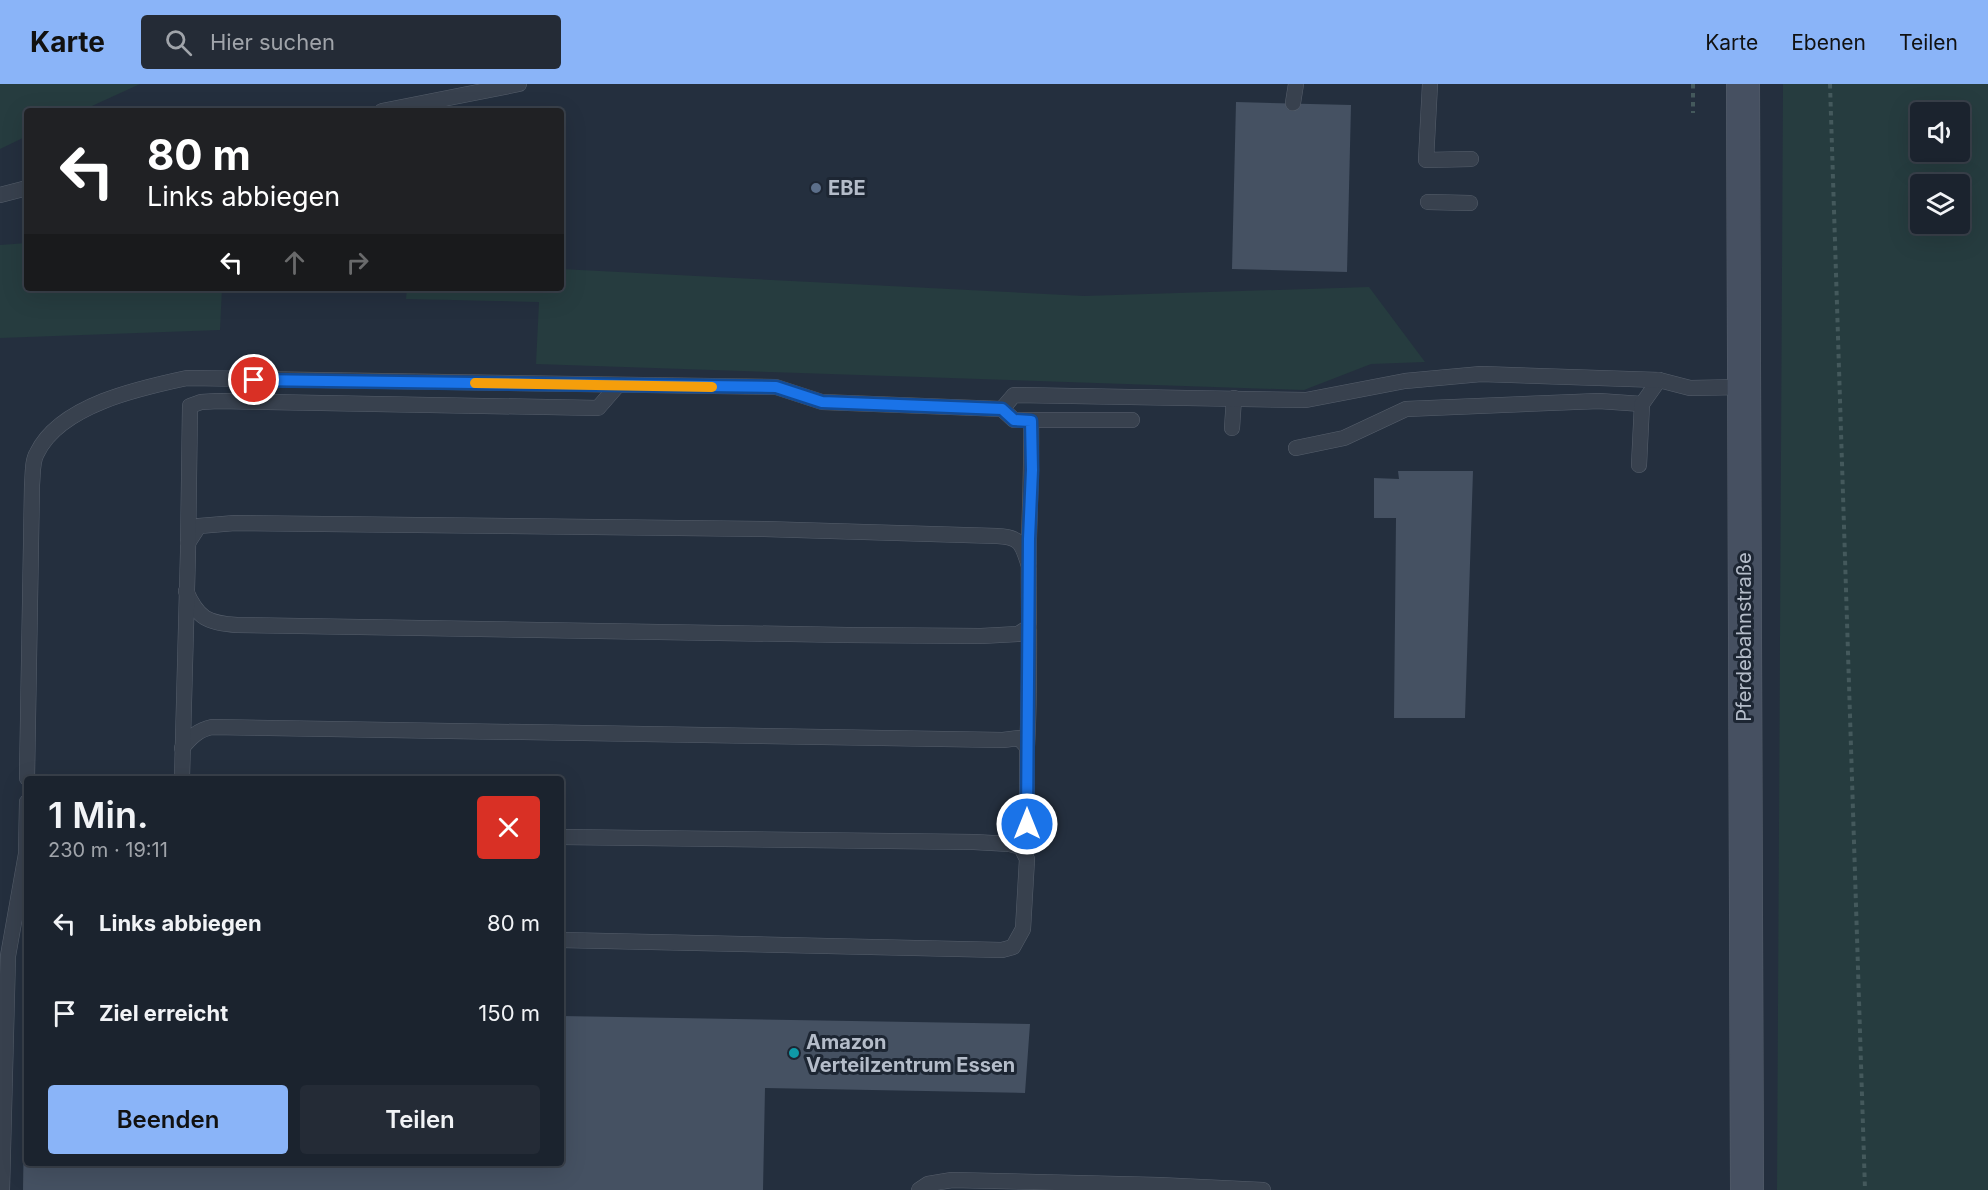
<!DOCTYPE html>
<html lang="de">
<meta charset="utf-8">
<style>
body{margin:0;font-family:Inter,sans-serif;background:#242b36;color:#f1f3f6;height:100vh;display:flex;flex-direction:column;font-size:22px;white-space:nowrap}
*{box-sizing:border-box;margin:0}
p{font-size:20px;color:#a0a4aa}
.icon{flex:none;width:33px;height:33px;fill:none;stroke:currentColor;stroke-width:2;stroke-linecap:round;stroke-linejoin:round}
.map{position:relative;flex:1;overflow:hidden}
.details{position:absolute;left:24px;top:692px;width:540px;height:390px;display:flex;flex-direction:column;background:#1b232e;border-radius:6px;box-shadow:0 6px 24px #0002,0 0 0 2px #39404a}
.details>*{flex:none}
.hud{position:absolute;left:24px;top:24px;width:540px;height:183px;border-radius:6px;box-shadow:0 6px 24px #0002,0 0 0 2px #39404a;background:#202124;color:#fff;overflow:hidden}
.fabs{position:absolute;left:1910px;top:18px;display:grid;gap:12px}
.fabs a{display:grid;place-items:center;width:60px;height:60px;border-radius:6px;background:#1b232e;box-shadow:0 6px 24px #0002,0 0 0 2px #39404a;font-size:30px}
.pin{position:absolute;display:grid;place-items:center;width:51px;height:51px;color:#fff;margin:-26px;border:3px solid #fff;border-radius:50%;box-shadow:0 2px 6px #0007}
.me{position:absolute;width:66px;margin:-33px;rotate:0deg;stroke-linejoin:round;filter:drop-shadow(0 0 4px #0008)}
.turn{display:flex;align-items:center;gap:21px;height:126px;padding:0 24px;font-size:27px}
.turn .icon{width:78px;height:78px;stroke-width:2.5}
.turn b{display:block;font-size:42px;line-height:51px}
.lanes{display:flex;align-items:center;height:57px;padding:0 24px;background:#0003;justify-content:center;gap:30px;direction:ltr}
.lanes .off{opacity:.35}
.round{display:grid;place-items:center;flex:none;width:63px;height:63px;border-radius:6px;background:#242b36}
.overview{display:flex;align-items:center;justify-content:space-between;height:102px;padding:0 24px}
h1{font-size:36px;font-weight:600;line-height:45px}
.button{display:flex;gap:12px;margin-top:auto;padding:12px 24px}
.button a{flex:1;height:69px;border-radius:6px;background:#8ab4f8;color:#111;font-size:24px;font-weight:600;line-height:69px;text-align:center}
.button a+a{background:#242b36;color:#f1f3f6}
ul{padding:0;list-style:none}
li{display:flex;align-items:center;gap:18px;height:90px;padding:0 24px}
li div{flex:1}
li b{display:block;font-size:22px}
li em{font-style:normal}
header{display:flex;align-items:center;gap:36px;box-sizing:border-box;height:84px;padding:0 30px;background:#8ab4f8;color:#111}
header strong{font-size:28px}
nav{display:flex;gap:33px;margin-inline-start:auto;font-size:21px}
.search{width:420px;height:54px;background:#242b36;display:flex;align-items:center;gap:15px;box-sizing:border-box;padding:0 21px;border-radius:6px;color:#a0a4aa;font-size:22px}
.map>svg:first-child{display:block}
.green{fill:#263c3f;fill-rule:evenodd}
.building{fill:#455162}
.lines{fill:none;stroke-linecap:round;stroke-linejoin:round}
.lane-casing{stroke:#565f6c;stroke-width:16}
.secondary-casing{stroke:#565f6c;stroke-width:34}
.path{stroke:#44595c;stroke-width:4;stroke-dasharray:4.5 4.5;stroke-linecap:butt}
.lane{stroke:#38414e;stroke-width:15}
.secondary{stroke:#465061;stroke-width:33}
.route-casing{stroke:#114b97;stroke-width:15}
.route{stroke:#1a73e8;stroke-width:10}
.slow{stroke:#f59e0b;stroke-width:10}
.service-dot{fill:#5c6f8a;stroke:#1d2633;stroke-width:2}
.culture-dot{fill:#0f9aa8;stroke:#1d2633;stroke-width:2}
.labels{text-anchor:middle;stroke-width:6;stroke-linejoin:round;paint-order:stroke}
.poi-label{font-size:20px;font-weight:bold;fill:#b4bcc9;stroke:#1d2633;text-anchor:start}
.street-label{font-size:20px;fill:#b4bcc9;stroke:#1d2633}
</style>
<header>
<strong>Karte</strong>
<div class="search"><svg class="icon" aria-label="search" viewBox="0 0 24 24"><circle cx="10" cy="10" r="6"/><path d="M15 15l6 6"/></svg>Hier suchen</div>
<nav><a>Karte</a><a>Ebenen</a><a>Teilen</a></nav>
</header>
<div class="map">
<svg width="1988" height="1106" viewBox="0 0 1988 1106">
<rect width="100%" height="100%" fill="#242f3e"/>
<g class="green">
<path d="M0 0H140L81 27H27V52L0 65Z"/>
<path d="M1783 0H1988V1106H1777ZM1920 28H1959V68H1920ZM1920 100H1959V140H1920Z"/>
<path d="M27 159V204H222L220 246 0 254V161Z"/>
<path d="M561 185 1084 212 1369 203 1425 278 1371 280 1304 306 536 280 539 218 406 215 407 204H561Z"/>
</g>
<g class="building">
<path d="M1236 18 1351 21 1347 188 1232 185Z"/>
<path d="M1398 387H1473L1465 634H1394L1396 434H1374V394L1399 395Z"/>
<path d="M561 932 1030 940 1025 1009 765 1004 763 1106H23L25 973H27V1078H561Z"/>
</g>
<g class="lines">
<defs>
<g id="lane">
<path d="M1430 0 1426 76 1471 75"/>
<path d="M1293 19 1296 0"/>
<path d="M382 27 519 0"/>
<path d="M0 111 27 104"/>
<path d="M1428 118 1470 119"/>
<path d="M1002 325 1014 336H1132"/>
<path d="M1232 344 1234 314"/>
<path d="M1296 364 1344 354 1406 325 1599 317 1642 320"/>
<path d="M1639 381 1642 320 1659 296"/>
<path d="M188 459 199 442 235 439 764 445 997 452C1022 453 1022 461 1029 482"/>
<path d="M186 507C198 535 208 539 237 541L847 551 981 552 1018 550 1029 543"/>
<path d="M1027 663C1031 594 1028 525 1029 456 1030 416 1032 377 1031 337"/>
<path d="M182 664C191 653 198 646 212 643L1003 656 1019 654 1027 663V740L1019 754 1010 760"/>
<path d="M27 694 32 401C33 391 32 377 37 369 60 321 140 304 187 294L776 303 822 318 1002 325 1014 311 1306 316 1405 297 1481 290 1659 296 1690 304 1743 303"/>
<path d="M182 694 188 468 190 322 201 318 218 317 598 324 618 301"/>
<path d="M561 753 974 758 1010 760 1021 763 1027 775 1023 845 1013 863 1002 866 561 856"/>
<path d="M2 1106 8 872 26 770 27 718"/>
<path d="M919 1106 928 1100 952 1096 1159 1101 1263 1106"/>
</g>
<path id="secondary" d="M1743 0 1747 1106"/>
</defs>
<use href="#lane" class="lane-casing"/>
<use href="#secondary" class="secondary-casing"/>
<g class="path">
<path d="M1693 0V29"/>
<path d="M1830 0 1865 1106"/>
</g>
<use href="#lane" class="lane"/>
<use href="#secondary" class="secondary"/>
</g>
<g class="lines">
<defs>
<path id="route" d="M254 296 776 303 822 318 1002 325 1014 336 1031 337 1032 386 1029 455 1027 740"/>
</defs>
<use href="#route" class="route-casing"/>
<use href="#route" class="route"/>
<path class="slow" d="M475 299 712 303"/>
</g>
<circle class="service-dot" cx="816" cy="104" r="6"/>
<circle class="culture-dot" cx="794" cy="969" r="6"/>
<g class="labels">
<g class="poi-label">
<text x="828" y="111">EBE</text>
<text x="806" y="965">Amazon<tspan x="806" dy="23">Verteilzentrum Essen</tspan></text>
</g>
<g class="street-label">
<text transform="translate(1744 553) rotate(-90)" y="7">Pferdebahnstraße</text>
</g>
</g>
</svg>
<div class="fabs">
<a><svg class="icon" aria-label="sound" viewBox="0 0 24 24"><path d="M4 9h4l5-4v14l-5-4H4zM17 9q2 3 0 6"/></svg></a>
<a><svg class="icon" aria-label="layers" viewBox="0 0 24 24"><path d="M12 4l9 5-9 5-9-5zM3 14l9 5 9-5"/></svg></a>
</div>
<div class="pin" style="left:254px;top:296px;background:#d93025"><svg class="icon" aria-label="arrive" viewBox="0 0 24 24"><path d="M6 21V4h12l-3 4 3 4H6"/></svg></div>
<svg class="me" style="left:1027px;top:740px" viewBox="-20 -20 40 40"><circle r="17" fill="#1a73e8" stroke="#fff" stroke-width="3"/><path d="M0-11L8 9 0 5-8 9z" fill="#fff"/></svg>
<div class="hud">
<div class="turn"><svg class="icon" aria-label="left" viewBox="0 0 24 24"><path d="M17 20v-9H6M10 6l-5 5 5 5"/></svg><div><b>80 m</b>Links abbiegen</div></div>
<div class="lanes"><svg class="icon" aria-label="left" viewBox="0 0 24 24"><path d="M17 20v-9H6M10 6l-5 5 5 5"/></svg><svg class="icon off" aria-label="ahead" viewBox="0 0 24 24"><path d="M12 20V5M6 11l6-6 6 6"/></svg><svg class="icon off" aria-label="right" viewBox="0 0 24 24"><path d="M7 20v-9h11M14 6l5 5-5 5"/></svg></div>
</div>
<section class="details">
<div class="overview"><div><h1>1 Min.</h1><p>230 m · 19:11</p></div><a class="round" style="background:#d93025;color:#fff"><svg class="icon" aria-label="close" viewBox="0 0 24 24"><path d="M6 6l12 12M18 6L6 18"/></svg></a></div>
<ul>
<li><svg class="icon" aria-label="left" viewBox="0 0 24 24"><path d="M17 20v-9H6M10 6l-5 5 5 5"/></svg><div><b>Links abbiegen</b></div><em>80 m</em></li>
<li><svg class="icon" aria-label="arrive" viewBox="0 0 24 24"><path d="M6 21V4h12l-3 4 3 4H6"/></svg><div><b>Ziel erreicht</b></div><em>150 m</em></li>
</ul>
<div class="button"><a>Beenden</a><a>Teilen</a></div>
</section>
</div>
